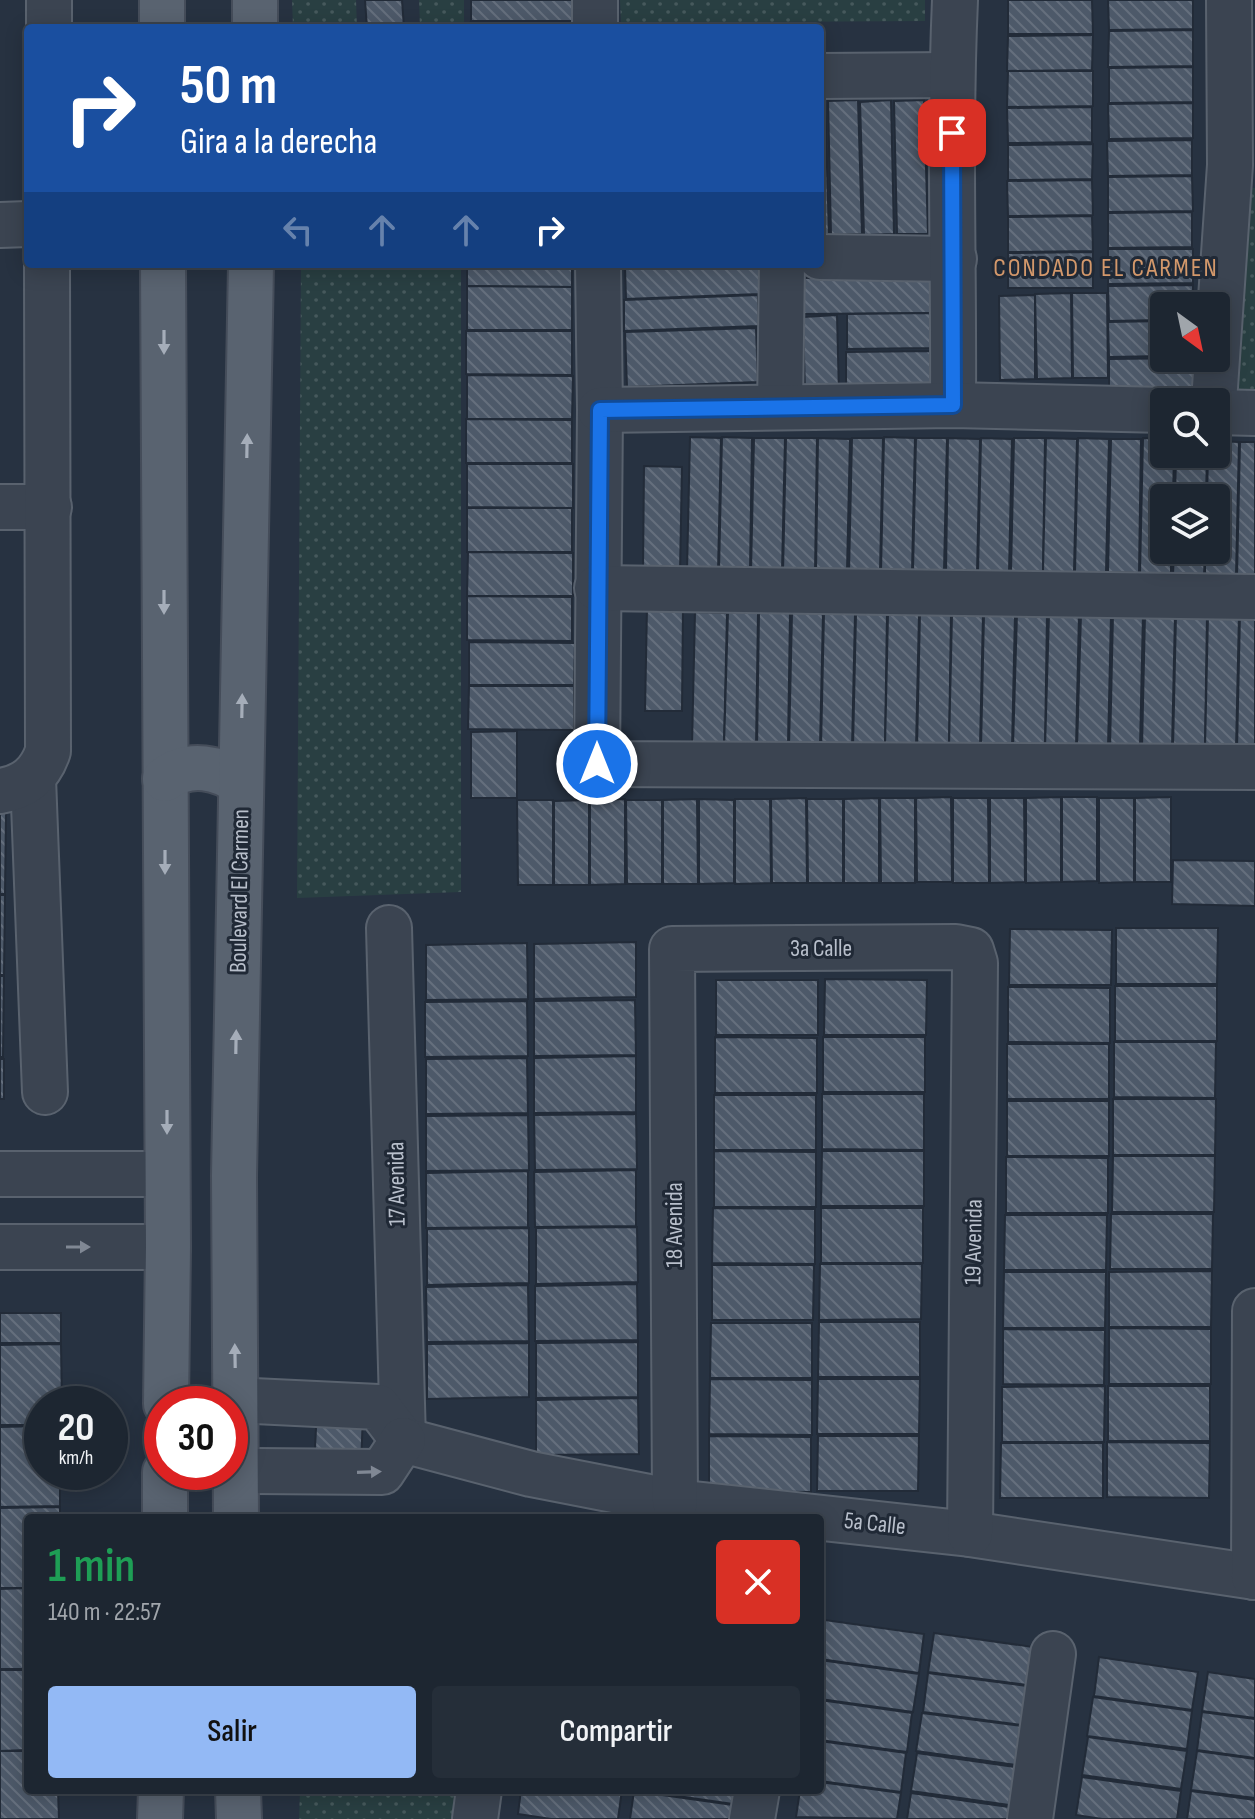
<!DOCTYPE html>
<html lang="es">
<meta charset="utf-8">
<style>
body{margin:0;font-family:"Sofia Sans Condensed",sans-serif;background:#252e39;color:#f1f3f6;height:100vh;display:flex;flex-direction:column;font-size:30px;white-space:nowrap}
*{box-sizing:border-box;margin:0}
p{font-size:26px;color:#a0a5ab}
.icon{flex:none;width:44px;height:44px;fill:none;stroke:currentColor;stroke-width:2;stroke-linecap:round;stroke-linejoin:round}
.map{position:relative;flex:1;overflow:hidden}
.side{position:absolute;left:24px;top:1514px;width:800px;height:280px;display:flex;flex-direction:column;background:#1d2631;border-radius:8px;box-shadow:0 4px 20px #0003,0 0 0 2px #3b434d}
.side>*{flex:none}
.top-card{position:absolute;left:24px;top:24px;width:800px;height:244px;border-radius:8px;box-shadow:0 4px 20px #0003,0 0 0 2px #3b434d;background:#1a4fa0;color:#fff;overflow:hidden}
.needle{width:52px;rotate:147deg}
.tools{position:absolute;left:1150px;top:292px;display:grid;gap:16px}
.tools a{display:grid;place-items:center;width:80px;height:80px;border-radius:8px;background:#1d2631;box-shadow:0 4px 20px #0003,0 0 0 2px #3b434d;font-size:40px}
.speed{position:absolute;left:24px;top:1386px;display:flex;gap:16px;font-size:40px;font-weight:700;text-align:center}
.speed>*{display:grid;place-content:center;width:104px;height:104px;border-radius:50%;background:#1d2631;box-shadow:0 4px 20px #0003,0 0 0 2px #3b434d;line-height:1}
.speed small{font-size:20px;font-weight:400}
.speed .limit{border:12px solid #d22;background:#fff;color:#111}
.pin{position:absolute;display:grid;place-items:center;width:68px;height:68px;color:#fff;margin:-34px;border-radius:16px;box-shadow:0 4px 12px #0006}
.me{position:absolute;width:88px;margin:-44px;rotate:0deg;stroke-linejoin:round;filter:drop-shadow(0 0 6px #0008)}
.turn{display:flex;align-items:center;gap:28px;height:168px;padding:0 24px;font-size:36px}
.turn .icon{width:104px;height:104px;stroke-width:2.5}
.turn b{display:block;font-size:56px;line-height:68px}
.lanes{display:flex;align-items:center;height:76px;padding:0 24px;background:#0003;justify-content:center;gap:40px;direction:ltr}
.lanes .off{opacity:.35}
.round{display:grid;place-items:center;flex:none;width:84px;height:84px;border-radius:8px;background:#252e39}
.overview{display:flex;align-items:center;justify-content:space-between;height:136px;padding:0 24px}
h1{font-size:48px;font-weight:600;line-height:60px;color:#1e9e55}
.action{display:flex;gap:16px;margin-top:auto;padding:16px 24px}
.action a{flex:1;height:92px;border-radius:8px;background:#93b9f5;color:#111;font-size:32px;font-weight:600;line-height:92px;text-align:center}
.action a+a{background:#252e39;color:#f1f3f6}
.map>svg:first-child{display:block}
.green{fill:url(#green-dots)}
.building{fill:url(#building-back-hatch);stroke:#222b38;stroke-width:2}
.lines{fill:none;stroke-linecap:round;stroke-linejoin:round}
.minor-casing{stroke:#59626e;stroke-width:48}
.major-casing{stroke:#454d5a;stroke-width:48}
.minor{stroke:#3b4451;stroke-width:44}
.major{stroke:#596370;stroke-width:44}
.oneway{fill:#a5adb9}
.oneway2{fill:#808894}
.route-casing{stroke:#114b97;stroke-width:20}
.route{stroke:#1a73e8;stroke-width:14}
.labels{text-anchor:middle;stroke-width:6;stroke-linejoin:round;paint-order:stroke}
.street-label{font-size:24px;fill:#b8bfcb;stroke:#202936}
.neighbourhood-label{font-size:26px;letter-spacing:2px;fill:#d3986b;stroke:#202936}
</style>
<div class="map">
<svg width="1255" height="1819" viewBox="0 0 1255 1819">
<defs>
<pattern id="green-dots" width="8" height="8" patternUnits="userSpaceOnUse" patternTransform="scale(2)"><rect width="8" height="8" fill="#293f42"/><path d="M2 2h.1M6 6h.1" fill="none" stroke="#46595c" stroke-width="1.8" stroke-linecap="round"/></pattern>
<pattern id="building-back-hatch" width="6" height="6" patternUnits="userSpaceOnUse" patternTransform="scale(2)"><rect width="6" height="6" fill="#4d5969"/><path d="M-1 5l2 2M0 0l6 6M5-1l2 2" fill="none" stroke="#656f7d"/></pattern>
</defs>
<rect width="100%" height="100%" fill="#273241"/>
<g class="green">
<path d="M292 0H356L357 28H293Z"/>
<path d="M419 0H464V28H420Z"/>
<path d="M620 0H925V21L621 23Z"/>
<path d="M1244 187 1255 188V394L1229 393Z"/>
<path d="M301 264H461V892L297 898Z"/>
<path d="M300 1790H461L456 1819H299Z"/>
</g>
<g class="building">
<path d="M365 0H402L404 28H367Z"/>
<rect x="471" y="0" width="105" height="21"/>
<path d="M1008 0H1092L1093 34H1008Z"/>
<path d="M1108 0H1193V29L1109 30Z"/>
<path d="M471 21H576V28H470Z"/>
<path d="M1193 30V66L1108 67 1109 31Z"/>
<path d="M1093 35 1092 70 1007 71 1008 36Z"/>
<path d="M1193 67V102L1109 103V68Z"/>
<path d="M1008 71H1093V106L1007 107Z"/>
<path d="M820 100H825L829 234H820Z"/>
<path d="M858 100 862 234 831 235 828 101Z"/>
<path d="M891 100 894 234 864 235 860 102Z"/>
<path d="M924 100 928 234H897L894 101Z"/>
<path d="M1193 103V138L1109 139 1108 104Z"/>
<path d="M1092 107V142L1008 143 1007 108Z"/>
<path d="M1192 140V175L1108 176 1107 141Z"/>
<path d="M1093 144 1092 179 1008 180V145Z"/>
<path d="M1192 176 1193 211 1108 212V177Z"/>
<path d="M1092 180 1093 215 1008 216 1007 181Z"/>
<path d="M1192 212V247L1108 248V213Z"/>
<path d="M1092 216 1093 251 1008 252V217Z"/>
<path d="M1108 249H1193V283L1108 284Z"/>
<path d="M1093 252V288H1008V253Z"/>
<path d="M467 264H572V287L467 286Z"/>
<path d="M625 264H695L625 267Z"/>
<path d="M759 264 760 294 626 299 625 268Z"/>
<path d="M935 276 936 313 801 314V278Z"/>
<path d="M1193 285V306H1164V320L1109 321 1108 286Z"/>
<path d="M467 286 572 287V330H467Z"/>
<path d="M1071 293 1072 378 1037 379 1035 294Z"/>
<path d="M1072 293H1107L1108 378H1073Z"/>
<path d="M758 295 759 326 624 331V300Z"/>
<path d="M1035 295V379L1000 380 999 296Z"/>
<path d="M932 313V348L847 349V314Z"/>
<path d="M837 315 839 393 805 394 803 317Z"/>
<path d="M1164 321V356L1109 357 1108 322Z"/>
<path d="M756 328 758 382 627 387 625 332Z"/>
<path d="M466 331H572V375L466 374Z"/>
<path d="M930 351 931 386 846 387V352Z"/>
<path d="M1194 358V393L1109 394V359Z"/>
<path d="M467 375 573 376 572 419H467Z"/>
<path d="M466 419 572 420V463H466Z"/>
<path d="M690 437 721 438 718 572 687 571Z"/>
<path d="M722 437 752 438 750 572 719 571Z"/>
<path d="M884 437 915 438 912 572 881 571Z"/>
<path d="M754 438H785L782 572 751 571Z"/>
<path d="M786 438H817L815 573 783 572Z"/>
<path d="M818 438 850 439 847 572H816Z"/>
<path d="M852 438H883L880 572H849Z"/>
<path d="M916 438H947L944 572 913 571Z"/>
<path d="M948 438 980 439 977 573 946 572Z"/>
<path d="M981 438 1012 439 1009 573 978 572Z"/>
<path d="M1014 438H1045L1043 573 1011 572Z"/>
<path d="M1046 438 1077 439 1074 572H1043Z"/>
<path d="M1078 438 1109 439 1106 573 1075 572Z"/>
<path d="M1143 438 1164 439V454H1174L1173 498H1164V550H1171V573H1140Z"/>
<path d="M1111 439H1141L1139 573 1108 572Z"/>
<path d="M1216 441 1239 442 1236 576 1205 575V550H1216V498H1207L1208 454H1216Z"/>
<path d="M1240 442H1255V576H1237Z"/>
<path d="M1176 454H1207L1206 498H1175Z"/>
<path d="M467 464H573V508L467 507Z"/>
<path d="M644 466 682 467 680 572 643 571Z"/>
<rect x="467" y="508" width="105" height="44"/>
<path d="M1174 550H1205L1204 576 1173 575Z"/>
<path d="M468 552 573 553V596H467Z"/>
<path d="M467 596 572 597V641L467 640Z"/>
<path d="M647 607H683L682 711H645Z"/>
<path d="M695 612 727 613 724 747 692 746Z"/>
<path d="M728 612 758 613 756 747 724 746Z"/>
<path d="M759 613H790L788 747H757Z"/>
<path d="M792 613H823L820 747H789Z"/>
<path d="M824 613 855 614 852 748 821 747Z"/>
<path d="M856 613H887L885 748 853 747Z"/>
<path d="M920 613 951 614 949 748H917Z"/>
<path d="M1017 613 1047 614 1045 748 1013 747Z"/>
<path d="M888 614H919L916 748 885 747Z"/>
<path d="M952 614H983L980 747H949Z"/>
<path d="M984 614H1015L1012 748H981Z"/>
<path d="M1049 614H1079L1076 748H1045Z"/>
<path d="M1081 614 1111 615 1108 748H1077Z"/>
<path d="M1113 614H1143L1140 748H1110Z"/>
<path d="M1145 614 1175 615 1172 748H1142Z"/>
<path d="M1176 614H1207L1205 749 1173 748Z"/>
<path d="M1240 614 1255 615V749H1237Z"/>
<path d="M1208 615H1239L1236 749 1205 748Z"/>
<path d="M469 642 575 643 574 685H469Z"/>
<path d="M469 686H574V730L468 729Z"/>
<path d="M517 731V798H471V732Z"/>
<path d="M951 797 952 882H917L916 798Z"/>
<path d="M1061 797V882L1026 883V798Z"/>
<path d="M1062 797H1097V881L1062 882Z"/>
<path d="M1171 797V882H1135V798Z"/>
<path d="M806 798 807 883H772L771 799Z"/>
<path d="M879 798V883H844V799Z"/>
<path d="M880 798H915V883H881Z"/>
<path d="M953 798H988L989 883H953Z"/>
<path d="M990 798H1024L1025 882 990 883Z"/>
<path d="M1099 798H1134V882L1099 883Z"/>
<path d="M625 799V884L590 885V800Z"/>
<path d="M697 799 698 884H663V800Z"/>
<path d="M699 799 734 800V883L699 884Z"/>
<path d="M735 799H770L771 883 735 884Z"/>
<path d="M807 799H843V883H808Z"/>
<path d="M517 800H553V885H518Z"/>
<path d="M589 800V885H554V801Z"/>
<path d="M626 800H662V884H627Z"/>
<path d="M0 813H6L5 894H0Z"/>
<path d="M1173 860 1255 861V906L1172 904Z"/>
<path d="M0 895H5L4 975H0Z"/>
<path d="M1116 928H1218L1217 984H1116Z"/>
<path d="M1010 929 1112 930 1111 985H1009Z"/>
<path d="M636 942V997L534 999V944Z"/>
<path d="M527 943 528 999 426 1000V945Z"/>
<path d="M0 976H4L3 1057H0Z"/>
<path d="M825 979 927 980 926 1035H824Z"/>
<rect x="716" y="980" width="102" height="55"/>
<rect x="1115" y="986" width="102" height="55"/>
<path d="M1008 987 1110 988V1043L1008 1042Z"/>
<path d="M635 1000 636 1055 534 1056V1001Z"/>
<path d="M527 1001 528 1056 425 1057V1002Z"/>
<path d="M715 1037 817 1038V1093H715Z"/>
<rect x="823" y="1037" width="102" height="55"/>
<path d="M1114 1042H1216L1215 1098 1114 1097Z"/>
<rect x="1007" y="1044" width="102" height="55"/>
<path d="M636 1056V1112L534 1113V1058Z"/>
<path d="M527 1058 528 1113 426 1114V1059Z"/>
<rect x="0" y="1059" width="4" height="40"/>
<path d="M822 1094H924V1150L822 1149Z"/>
<rect x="714" y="1095" width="102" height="55"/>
<path d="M1113 1099H1216L1215 1155H1113Z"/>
<rect x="1007" y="1101" width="102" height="55"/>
<path d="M636 1114 637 1169 535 1170 534 1115Z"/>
<path d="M528 1115 529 1170 426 1171V1116Z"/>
<path d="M714 1151 816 1152V1207H714Z"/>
<path d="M822 1151H924V1206H821Z"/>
<path d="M1113 1156H1215L1214 1212H1112Z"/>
<path d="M1006 1157 1108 1158V1213H1006Z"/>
<path d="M636 1170V1226L535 1227 534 1172Z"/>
<path d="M528 1171V1227L426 1228V1173Z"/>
<path d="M713 1208 815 1209V1264L712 1263Z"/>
<rect x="821" y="1208" width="102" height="55"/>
<path d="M1111 1214H1213L1212 1269H1110Z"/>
<path d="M1005 1215H1107L1106 1270H1004Z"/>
<path d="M637 1227 638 1282 536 1284V1228Z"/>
<path d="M529 1228V1283L427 1285V1229Z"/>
<path d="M820 1264H922L921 1319 819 1320Z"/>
<path d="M712 1265H814L813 1320H712Z"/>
<path d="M1212 1271 1211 1327H1109V1272Z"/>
<path d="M1004 1272H1106L1105 1328H1003Z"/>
<path d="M637 1284 638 1340 535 1341V1286Z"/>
<path d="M528 1285 529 1341 427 1342 426 1287Z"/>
<rect x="0" y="1313" width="61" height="30"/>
<path d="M819 1322H920V1377H818Z"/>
<path d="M711 1323H812V1378H710Z"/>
<path d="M1109 1328 1211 1329V1384H1109Z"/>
<path d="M1003 1329 1105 1330 1104 1385 1003 1384Z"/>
<path d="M638 1342V1397L536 1398V1343Z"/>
<path d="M529 1343V1397L427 1399V1344Z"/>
<path d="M61 1344 62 1404H42V1425H0V1345Z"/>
<path d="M710 1379 812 1380V1435L709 1434Z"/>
<path d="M818 1379H920L919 1434H817Z"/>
<path d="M1105 1386 1104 1442H1002V1387Z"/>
<rect x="1108" y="1386" width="102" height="55"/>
<path d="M638 1398 639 1454 536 1455V1400Z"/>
<path d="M317 1410 363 1412 361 1468 314 1466Z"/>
<path d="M42 1426V1472H60V1506L0 1507V1427Z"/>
<path d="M709 1436 811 1437V1492L709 1491Z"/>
<path d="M818 1436H919L918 1491H817Z"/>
<path d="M1107 1442 1210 1443 1209 1498 1107 1497Z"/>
<path d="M1001 1443H1103V1498H1000Z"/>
<path d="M60 1507V1518H28V1588H0V1508Z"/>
<path d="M28 1588V1669H0V1589Z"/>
<path d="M825 1620 924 1634 919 1673 820 1659Z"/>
<path d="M934 1633 1033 1647 1027 1685 928 1672Z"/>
<path d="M1099 1657 1198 1672 1192 1710 1094 1696Z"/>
<path d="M820 1660 919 1674 913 1712 820 1699Z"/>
<path d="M0 1670H28V1750L0 1751Z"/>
<path d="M1208 1672 1255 1679V1718L1202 1711Z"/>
<path d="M928 1673 1027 1686 1021 1725 923 1712Z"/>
<path d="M1093 1697 1192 1711 1187 1749 1087 1736Z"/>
<path d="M820 1700 912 1713 907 1752 820 1740Z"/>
<path d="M1202 1712 1255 1719V1758L1197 1750Z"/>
<path d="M922 1713 1021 1726 1016 1765 916 1751Z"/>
<path d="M1088 1737 1187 1751 1181 1789 1082 1775Z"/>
<path d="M820 1741 906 1753 901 1792 820 1781Z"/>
<path d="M0 1751H28V1790H58L59 1819H0Z"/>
<path d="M1197 1751 1255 1759V1798L1191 1790Z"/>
<path d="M917 1753 1015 1767 1009 1805 911 1791Z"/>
<path d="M1082 1777 1181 1791 1177 1819H1102L1076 1815Z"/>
<path d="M820 1782 901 1793 897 1819 796 1817 800 1790H820Z"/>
<path d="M521 1790H622L618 1819H551L518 1814Z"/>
<path d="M636 1790H735L733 1804Z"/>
<path d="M634 1791 733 1805 731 1819H630Z"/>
<path d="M1191 1791 1255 1800V1819H1187Z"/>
<path d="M911 1793 1009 1807 1008 1819H907Z"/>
</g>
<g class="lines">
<defs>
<g id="minor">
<path d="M595 0V28"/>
<path d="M49 28V0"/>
<path d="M820 76 951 75"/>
<path d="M0 225 28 224"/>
<path d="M820 257 954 259"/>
<path d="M598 264 600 410 597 764 1255 767"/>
<path d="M1214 402 1230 165 1229 0"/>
<path d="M953 405C954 270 949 135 955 0"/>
<path d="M780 407 782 264"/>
<path d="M600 410 953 405 1164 410"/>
<path d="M1216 412 1255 413"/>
<path d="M0 507H49"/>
<path d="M597 588 1255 597"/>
<path d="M33 778 45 1092"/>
<path d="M0 791C25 787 40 775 48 751L47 264"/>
<path d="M389 928 403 1440"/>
<path d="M0 1174H167"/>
<path d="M0 1247H168"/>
<path d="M235 1400 378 1407 403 1440"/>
<path d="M403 1440 531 1474 675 1502 970 1534 1255 1577"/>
<path d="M236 1471 382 1472 403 1440"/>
<path d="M675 1502 672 949 956 947 971 950 975 963 970 1534"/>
<path d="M1254 1577 1255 1311"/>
<path d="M475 1819 479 1790"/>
<path d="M752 1819 757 1790"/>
<path d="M1030 1819 1053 1654"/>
</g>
<g id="major">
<path d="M162 0V28"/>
<path d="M255 28V0"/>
<path d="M163 264 168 1247 166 1404"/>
<path d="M165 779C189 761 220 767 241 784"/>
<path d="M165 1518V1472"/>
<path d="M236 1518 234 1176 251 264"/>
<path d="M238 1790 239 1819"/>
<path d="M160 1819 161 1790"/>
</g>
</defs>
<use href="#minor" class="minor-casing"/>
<use href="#major" class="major-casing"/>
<use href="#minor" class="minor"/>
<use href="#major" class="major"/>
</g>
<defs><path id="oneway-solid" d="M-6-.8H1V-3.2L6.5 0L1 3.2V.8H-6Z" transform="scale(2)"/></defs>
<g class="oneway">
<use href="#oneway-solid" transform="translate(164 342) rotate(90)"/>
<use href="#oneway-solid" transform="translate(247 446) rotate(-89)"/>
<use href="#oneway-solid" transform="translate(164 602) rotate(90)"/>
<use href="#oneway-solid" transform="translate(242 706) rotate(-89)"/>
<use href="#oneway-solid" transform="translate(165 862) rotate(90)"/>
<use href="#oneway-solid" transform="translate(236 1042) rotate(-89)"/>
<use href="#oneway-solid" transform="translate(167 1122) rotate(90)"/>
<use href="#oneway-solid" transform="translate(235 1356) rotate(-91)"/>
</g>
<g class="oneway2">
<use href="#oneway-solid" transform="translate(78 1247)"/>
<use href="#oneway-solid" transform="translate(369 1472) rotate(-2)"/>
</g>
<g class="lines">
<defs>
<path id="route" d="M597 764 600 410 953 405 952 133"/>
</defs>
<use href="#route" class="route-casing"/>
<use href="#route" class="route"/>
</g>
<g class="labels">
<g class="street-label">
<text transform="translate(239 891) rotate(-89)" y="8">Boulevard El Carmen</text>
<text x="821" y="956">3a Calle</text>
<text transform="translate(396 1184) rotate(-91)" y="8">17 Avenida</text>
<text transform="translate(674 1225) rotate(-90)" y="8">18 Avenida</text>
<text transform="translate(973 1242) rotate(-89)" y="8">19 Avenida</text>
<text transform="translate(875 1523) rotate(6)" y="8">5a Calle</text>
</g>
<g class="neighbourhood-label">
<text x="1106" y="276">CONDADO EL CARMEN</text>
</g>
</g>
</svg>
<div class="tools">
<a><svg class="needle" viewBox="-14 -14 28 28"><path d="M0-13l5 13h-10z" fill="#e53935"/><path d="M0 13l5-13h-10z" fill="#a0a5ab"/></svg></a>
<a><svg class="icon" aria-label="search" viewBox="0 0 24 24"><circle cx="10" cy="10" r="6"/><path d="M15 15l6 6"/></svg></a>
<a><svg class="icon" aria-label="layers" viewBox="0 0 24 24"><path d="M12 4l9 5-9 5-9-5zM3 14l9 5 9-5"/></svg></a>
</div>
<div class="speed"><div>20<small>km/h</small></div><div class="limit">30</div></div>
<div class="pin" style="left:952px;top:133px;background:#d93025"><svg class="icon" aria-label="arrive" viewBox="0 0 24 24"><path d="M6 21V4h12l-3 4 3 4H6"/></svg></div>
<svg class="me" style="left:597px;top:764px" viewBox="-20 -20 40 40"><circle r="17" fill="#1a73e8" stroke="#fff" stroke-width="3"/><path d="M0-11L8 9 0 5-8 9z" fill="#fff"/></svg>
<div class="top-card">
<div class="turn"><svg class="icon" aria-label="right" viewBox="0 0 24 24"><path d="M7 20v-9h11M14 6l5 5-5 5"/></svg><div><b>50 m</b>Gira a la derecha</div></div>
<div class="lanes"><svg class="icon off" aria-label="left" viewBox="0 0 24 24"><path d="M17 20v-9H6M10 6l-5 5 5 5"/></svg><svg class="icon off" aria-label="ahead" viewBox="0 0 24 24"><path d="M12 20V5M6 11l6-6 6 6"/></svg><svg class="icon off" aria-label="ahead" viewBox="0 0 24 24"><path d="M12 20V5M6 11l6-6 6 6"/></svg><svg class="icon" aria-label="right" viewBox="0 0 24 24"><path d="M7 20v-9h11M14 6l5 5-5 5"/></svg></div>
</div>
<section class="side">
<div class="overview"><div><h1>1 min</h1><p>140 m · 22:57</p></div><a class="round" style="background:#d93025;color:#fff"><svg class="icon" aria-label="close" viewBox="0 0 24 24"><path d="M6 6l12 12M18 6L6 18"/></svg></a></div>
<div class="action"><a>Salir</a><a>Compartir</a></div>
</section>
</div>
